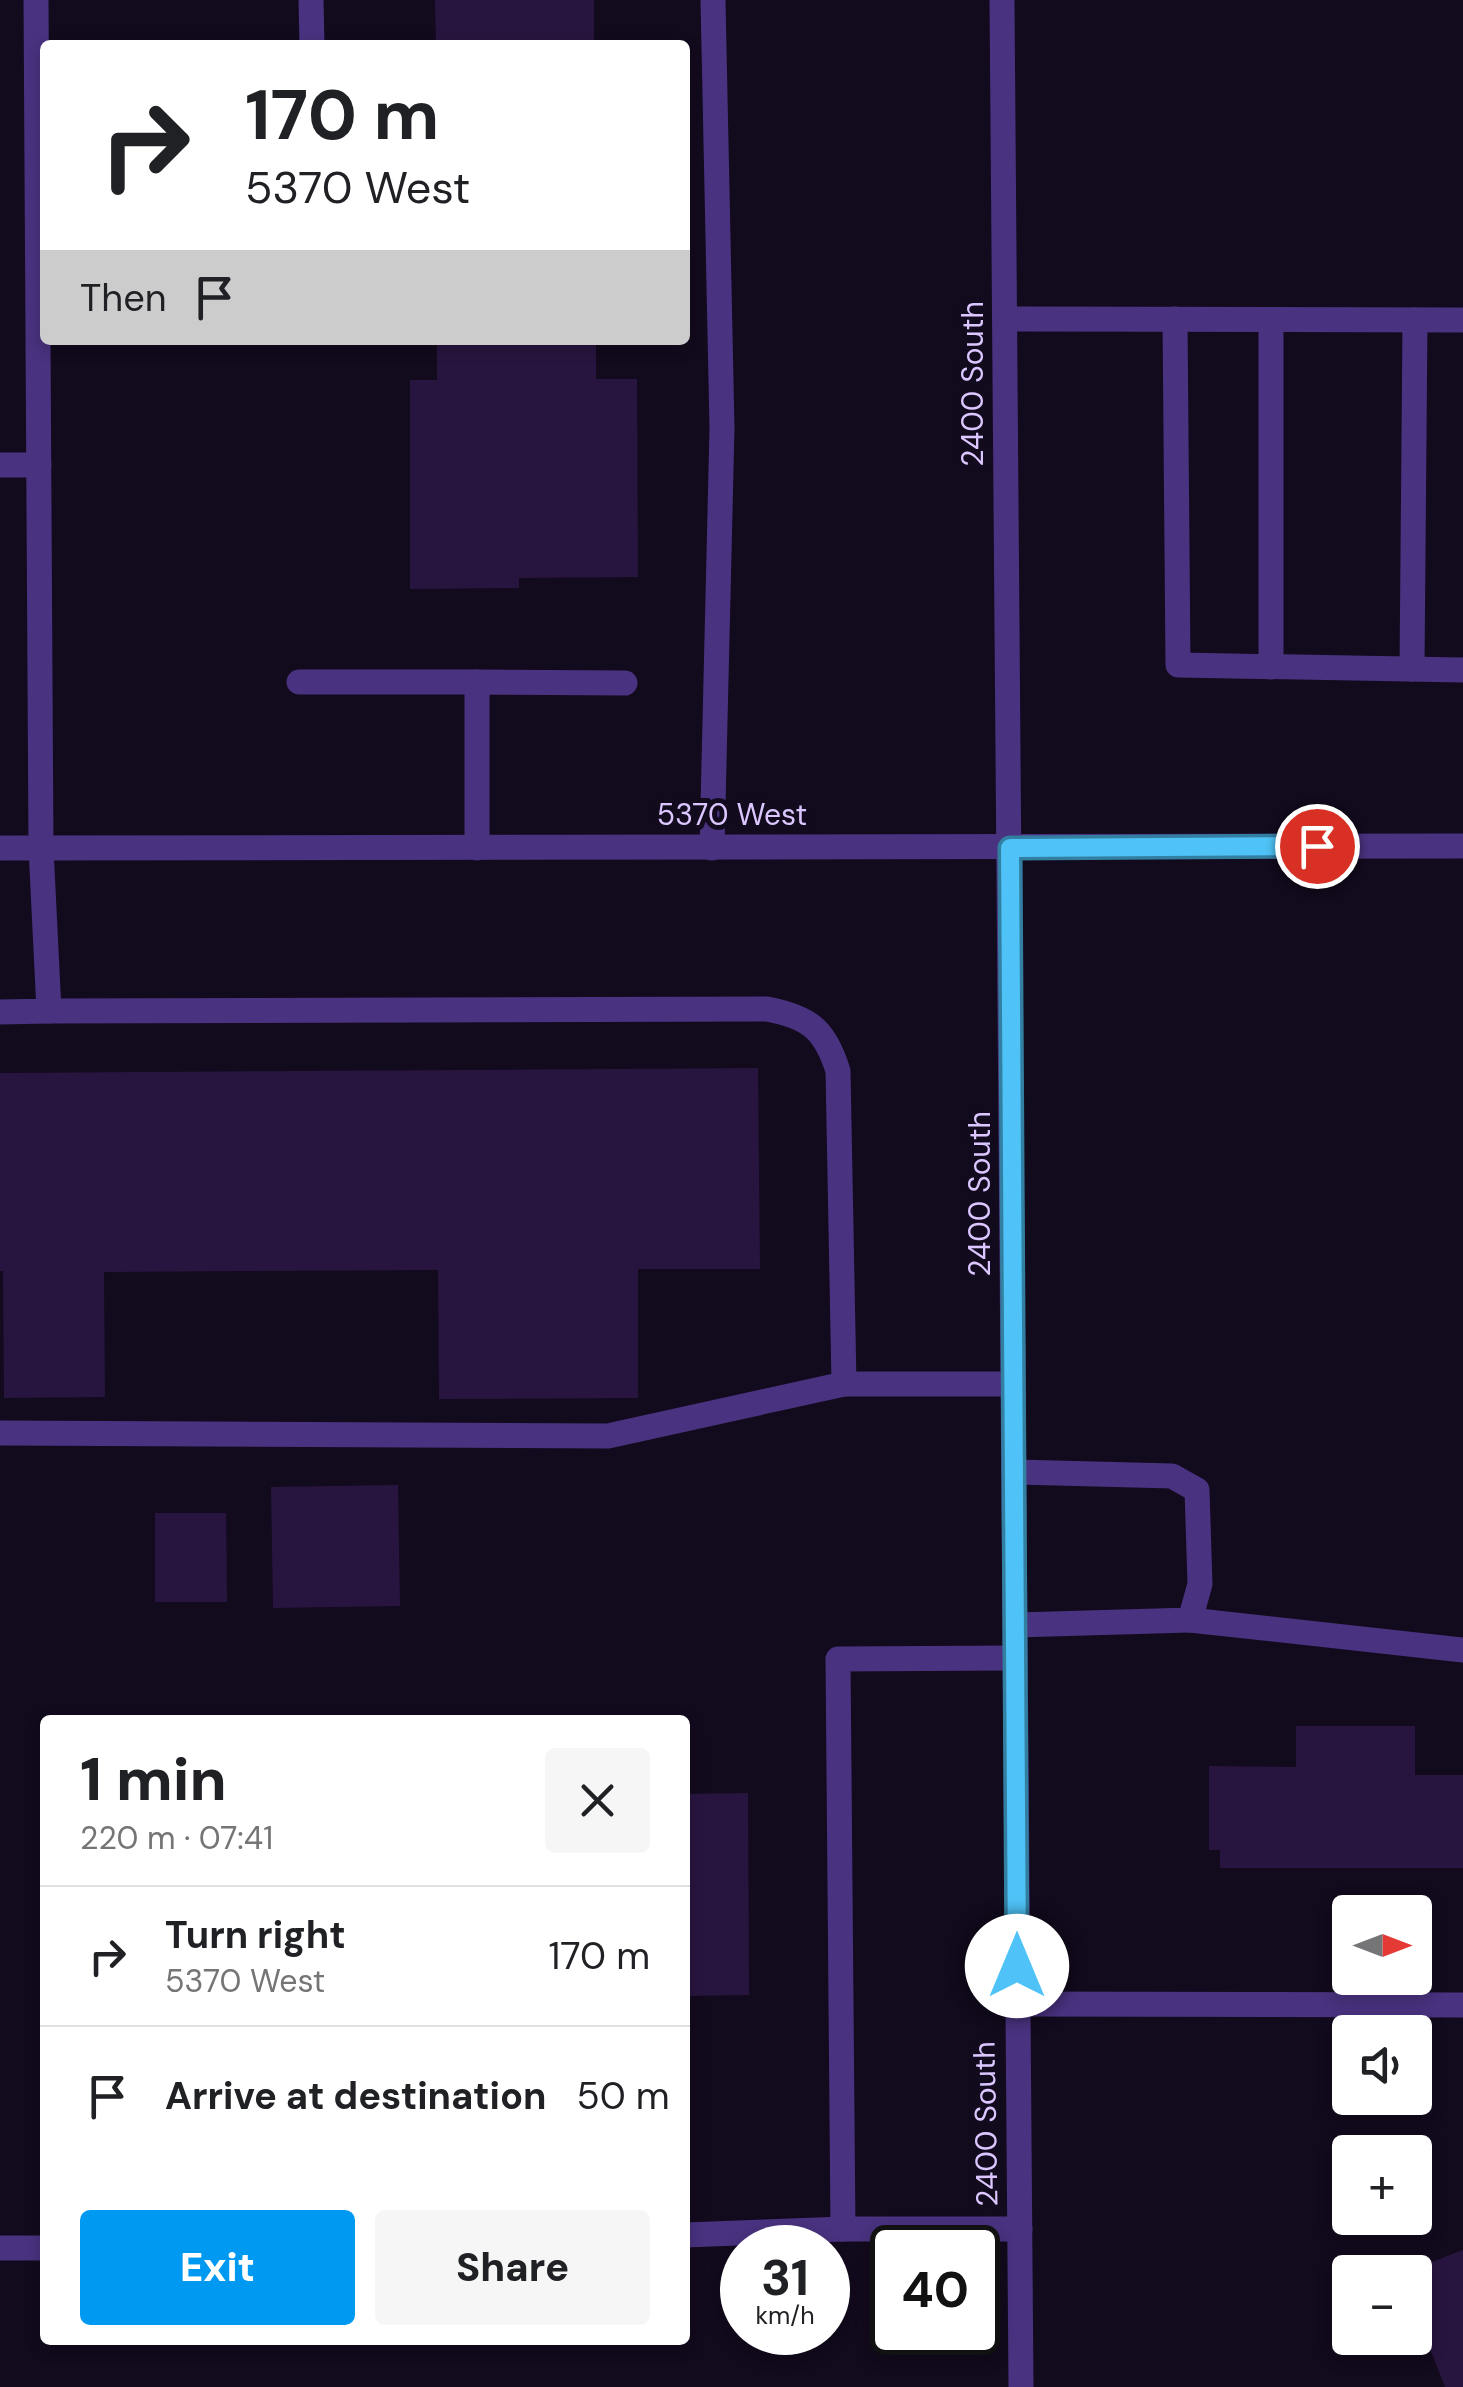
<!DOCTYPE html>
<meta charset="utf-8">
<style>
body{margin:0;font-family:"DM Sans",sans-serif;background:#f6f6f6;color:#202124;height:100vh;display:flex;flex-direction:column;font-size:38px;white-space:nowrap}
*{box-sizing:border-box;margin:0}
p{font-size:32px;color:#757577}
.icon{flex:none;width:55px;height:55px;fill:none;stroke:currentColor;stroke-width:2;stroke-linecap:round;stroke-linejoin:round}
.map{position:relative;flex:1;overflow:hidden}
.drawer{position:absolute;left:40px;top:1715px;width:650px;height:630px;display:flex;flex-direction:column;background:#fff;border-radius:10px;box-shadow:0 5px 15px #0003}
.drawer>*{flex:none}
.guide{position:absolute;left:40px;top:40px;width:650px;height:305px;border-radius:10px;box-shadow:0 5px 15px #0003;background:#fff;color:#202124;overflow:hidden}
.needle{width:65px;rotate:90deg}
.buttons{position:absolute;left:1332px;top:1895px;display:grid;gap:20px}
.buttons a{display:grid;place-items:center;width:100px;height:100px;border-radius:10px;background:#fff;box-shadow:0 5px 15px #0003;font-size:50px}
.speed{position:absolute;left:720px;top:2225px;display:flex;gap:20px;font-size:50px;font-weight:700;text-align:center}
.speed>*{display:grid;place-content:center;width:130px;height:130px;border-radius:50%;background:#fff;box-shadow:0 5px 15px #0003;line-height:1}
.speed small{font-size:25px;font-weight:400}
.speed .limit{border:5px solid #111;border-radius:15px;background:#fff;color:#111}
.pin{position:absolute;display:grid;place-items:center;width:85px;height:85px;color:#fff;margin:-42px;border:5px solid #fff;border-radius:50%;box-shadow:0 2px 10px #0007}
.me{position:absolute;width:110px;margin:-55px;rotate:0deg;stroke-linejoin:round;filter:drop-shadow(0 0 8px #0008)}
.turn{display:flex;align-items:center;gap:35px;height:210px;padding:0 40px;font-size:45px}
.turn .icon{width:130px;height:130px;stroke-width:2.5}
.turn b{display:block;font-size:70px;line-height:85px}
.then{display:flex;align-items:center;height:95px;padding:0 40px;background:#0003;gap:20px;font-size:38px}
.round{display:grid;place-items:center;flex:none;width:105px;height:105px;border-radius:10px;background:#f6f6f6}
.overview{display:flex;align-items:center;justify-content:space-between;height:170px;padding:0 40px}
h1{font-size:60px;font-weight:800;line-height:75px}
.cta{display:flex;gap:20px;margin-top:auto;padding:20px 40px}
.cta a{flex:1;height:115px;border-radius:10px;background:#0099f1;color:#fff;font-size:40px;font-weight:800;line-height:115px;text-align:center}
.cta a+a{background:#f6f6f6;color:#202124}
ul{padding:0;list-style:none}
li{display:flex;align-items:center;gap:30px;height:140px;padding:0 40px;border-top:2px solid #e0e0e0}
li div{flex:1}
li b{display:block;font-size:38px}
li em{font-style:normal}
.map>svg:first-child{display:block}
.building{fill:#28153f}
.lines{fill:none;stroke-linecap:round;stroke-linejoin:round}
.minor{stroke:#49327f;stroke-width:25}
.route-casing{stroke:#337fa1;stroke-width:25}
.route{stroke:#4fc3f7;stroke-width:18}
.labels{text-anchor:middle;stroke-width:10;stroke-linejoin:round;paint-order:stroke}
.street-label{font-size:30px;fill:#dbc6ff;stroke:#120a1d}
</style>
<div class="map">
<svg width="1463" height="2387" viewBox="0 0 1463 2387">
<rect width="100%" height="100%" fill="#120a1d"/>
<g class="building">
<path d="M435 0H594V45H436Z"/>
<path d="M437 340H596V379H637L638 577 519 578V588L410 589V380H437Z"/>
<path d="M758 1068 760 1269H638V1398L439 1399 438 1270 104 1272 105 1397 4 1398 3 1271H0V1073Z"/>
<path d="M398 1485 400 1606 273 1608 271 1487Z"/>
<path d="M155 1513H226L227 1602H155Z"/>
<path d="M1296 1726H1415V1775H1463V1868H1220V1850H1209V1766L1296 1767Z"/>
<path d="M748 1793 749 1995 685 1996V1794Z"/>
<path d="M1463 2250V2387H1445L1415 2310V2272H1406Z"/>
</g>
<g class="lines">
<g class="minor">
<path d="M311 0 312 45"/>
<path d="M1002 0 1021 2387"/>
<path d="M1005 319 1463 320"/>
<path d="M1175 319 1178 665 1463 670"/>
<path d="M1271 320V667"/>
<path d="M0 465H39"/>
<path d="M1412 669 1415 320"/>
<path d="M299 682H477"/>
<path d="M0 848 1463 846"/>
<path d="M477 848V682L625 683"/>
<path d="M712 848 722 428 713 0"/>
<path d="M49 1011 767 1009C809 1017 825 1029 838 1071L844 1384H1013"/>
<path d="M0 1012 49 1011 41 848 36 0"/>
<path d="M0 1433 608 1436 844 1384"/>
<path d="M1014 1472 1172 1476 1197 1490 1200 1584 1190 1620 1015 1625"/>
<path d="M1190 1620 1463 1650"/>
<path d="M1015 1658 838 1659 843 2229H1020"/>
<path d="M1018 2004 1463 2005"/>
<path d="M685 2235 843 2229"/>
<path d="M0 2248H45"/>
</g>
</g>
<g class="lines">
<defs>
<path id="route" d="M1017 1966 1010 848 1317 846"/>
</defs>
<use href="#route" class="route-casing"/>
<use href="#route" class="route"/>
</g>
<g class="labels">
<g class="street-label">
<text transform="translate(973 384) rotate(-90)" y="10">2400 South</text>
<text x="732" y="825">5370 West</text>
<text transform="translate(980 1194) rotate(-90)" y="10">2400 South</text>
<text transform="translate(986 2124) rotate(-91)" y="10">2400 South</text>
</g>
</g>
</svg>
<div class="buttons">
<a><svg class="needle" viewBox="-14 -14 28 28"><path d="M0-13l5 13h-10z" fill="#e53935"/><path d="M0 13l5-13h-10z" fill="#757577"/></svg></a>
<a><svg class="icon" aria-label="sound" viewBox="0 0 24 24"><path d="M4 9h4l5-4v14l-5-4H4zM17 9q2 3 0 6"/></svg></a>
<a>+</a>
<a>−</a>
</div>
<div class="speed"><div>31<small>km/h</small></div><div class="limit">40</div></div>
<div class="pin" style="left:1317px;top:846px;background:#d93025"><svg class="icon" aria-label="arrive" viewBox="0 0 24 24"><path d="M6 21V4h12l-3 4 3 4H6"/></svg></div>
<svg class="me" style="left:1017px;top:1966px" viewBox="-20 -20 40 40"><circle r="19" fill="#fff"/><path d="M0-13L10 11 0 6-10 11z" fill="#4fc3f7"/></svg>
<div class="guide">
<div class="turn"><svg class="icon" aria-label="right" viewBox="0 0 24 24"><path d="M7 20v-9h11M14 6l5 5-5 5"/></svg><div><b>170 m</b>5370 West</div></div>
<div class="then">Then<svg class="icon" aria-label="arrive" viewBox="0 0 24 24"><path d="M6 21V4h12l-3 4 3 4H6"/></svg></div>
</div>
<section class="drawer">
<div class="overview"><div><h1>1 min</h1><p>220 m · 07:41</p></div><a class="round"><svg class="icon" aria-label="close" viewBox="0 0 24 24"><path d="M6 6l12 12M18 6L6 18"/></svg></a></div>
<ul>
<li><svg class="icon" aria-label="right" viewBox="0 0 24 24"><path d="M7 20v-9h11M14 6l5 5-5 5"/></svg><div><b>Turn right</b><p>5370 West</p></div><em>170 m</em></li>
<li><svg class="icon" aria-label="arrive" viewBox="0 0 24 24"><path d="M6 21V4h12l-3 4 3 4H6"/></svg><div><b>Arrive at destination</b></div><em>50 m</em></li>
</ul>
<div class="cta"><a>Exit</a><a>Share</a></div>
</section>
</div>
